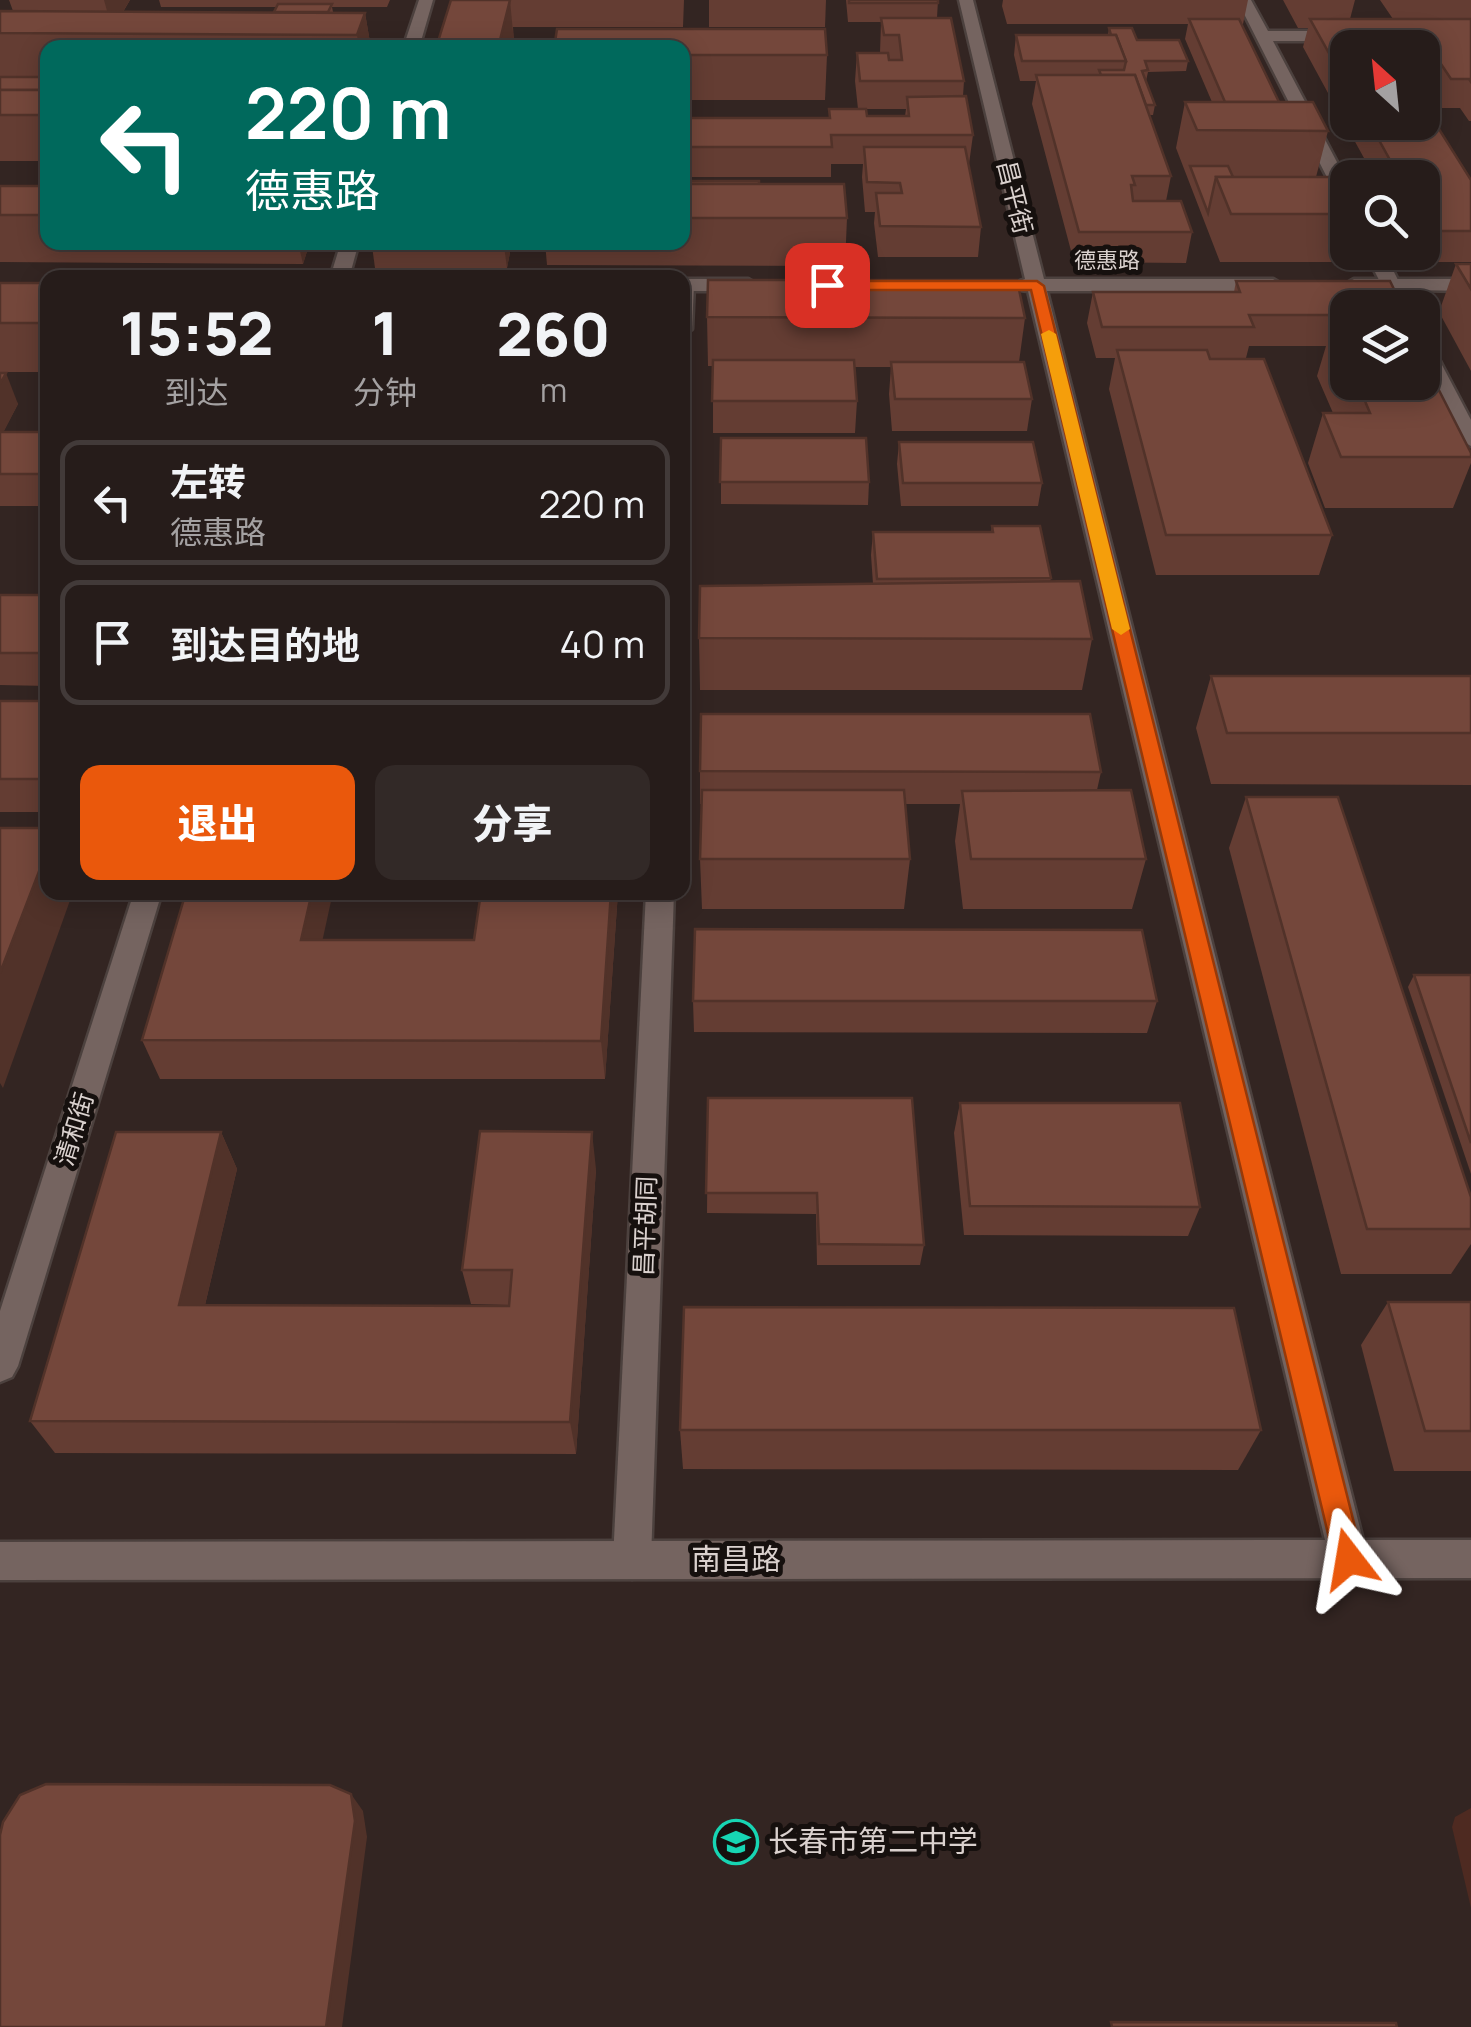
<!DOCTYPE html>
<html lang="zh">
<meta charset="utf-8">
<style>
body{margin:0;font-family:Manrope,"Noto Sans SC",sans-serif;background:#322927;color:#f1f3f6;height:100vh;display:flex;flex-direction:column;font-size:38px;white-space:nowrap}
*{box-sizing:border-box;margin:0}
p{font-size:32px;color:#a4a1a2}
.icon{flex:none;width:55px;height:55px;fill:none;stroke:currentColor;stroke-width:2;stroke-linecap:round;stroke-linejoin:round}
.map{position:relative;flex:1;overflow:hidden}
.side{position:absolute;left:40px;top:270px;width:650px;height:630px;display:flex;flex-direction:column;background:#261c1a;border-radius:20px;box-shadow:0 5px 25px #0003,0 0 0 2px #423a39}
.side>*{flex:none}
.top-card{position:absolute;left:40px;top:40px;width:650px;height:210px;border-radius:20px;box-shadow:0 5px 25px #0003,0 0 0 2px #423a39;background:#00695c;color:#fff;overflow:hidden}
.needle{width:65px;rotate:333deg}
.fabs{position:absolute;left:1330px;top:30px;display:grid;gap:20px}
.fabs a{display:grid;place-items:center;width:110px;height:110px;border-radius:20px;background:#261c1a;box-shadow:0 5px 25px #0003,0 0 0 2px #423a39;font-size:50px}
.pin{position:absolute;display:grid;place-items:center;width:85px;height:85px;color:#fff;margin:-42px;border-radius:20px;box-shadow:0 5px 15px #0006}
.me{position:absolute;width:110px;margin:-55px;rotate:346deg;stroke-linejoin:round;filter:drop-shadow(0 0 8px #0008)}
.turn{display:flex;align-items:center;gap:35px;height:210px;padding:0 40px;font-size:45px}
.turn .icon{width:130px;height:130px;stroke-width:2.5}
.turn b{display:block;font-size:70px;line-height:85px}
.eta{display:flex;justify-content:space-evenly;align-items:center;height:170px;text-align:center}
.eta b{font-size:60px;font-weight:800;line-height:70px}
.button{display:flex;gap:20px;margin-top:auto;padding:20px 40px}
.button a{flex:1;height:115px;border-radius:20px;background:#ea580c;color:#fff;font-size:40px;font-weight:800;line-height:115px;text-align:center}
.button a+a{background:#322927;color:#f1f3f6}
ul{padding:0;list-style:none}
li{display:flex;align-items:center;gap:30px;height:125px;margin:0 20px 15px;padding:0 20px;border:5px solid #423a39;border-radius:20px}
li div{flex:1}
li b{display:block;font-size:38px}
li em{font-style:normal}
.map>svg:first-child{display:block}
.green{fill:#4e2a21}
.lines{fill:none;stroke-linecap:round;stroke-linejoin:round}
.street-casing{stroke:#4c413e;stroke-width:5}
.secondary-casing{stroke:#4c413e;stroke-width:5}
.street{fill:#756460;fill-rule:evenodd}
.secondary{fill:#756460;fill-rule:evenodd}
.wall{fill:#643d33;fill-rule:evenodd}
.shaded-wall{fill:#513229}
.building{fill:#74473b;stroke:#513229;stroke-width:2.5}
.route{fill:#ea580c;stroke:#983908;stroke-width:2.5}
.slow{fill:#f59e0b}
.labels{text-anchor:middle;stroke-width:10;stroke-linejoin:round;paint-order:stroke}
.far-street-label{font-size:22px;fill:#dad1ce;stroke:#16100e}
.street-label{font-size:25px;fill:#dad1ce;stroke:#16100e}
.near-street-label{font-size:30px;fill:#dad1ce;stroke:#16100e}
.near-poi-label{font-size:30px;fill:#dad1ce;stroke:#16100e;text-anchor:start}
</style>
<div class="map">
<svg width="1471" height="2027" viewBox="0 0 1471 2027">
<rect width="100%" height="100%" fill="#332522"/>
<path class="green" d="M1471 1808V1908L1452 1827 1455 1817Z"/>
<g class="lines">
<defs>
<g id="street">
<path d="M1237 0H1251L1268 31H1343L1351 36 1343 41H1273L1348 183V206L1339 201Z"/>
<path d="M1365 252H1384L1412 308H1393Z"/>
<path d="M684 279 694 285 692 329 682 335Z"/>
<path d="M1422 340 1432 346 1471 420V446L1460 440 1422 366Z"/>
<path d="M646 892H674L651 1560 646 1573 632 1579 618 1573 613 1560Z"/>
</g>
<g id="secondary">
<path d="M419 0H433L419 48H403Z"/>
<path d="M959 0H973L1044 279H1273L1283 285 1273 291H1047L1363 1540H1471V1578L0 1580V1542L1325 1540 1028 291 1012 289 1009 285 1025 279Z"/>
<path d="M341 242H359L349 278H330Z"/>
<path d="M682 279H748L758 285 748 291H682Z"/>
<path d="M1354 279H1471V291L1347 289 1344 285Z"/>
<path d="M134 892H162L18 1366 12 1377 0 1382V1311Z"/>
</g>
</defs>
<use href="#street" class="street-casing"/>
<use href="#secondary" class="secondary-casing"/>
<use href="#street" class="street"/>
<use href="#secondary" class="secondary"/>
</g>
<g class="wall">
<path d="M9 0H130L123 12H274L277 7H161L159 0H390L387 7H332L333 12 365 13 371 48H48V77H0V11H13Z"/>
<path d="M451 0H684L683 27H513L514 43Z"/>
<path d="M709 0H826L825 27H709Z"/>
<path d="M846 0H938L937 18 964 81 963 96 973 135 969 164 981 227 978 257H878L874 223 875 212H865L862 177 863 164H831V177H682V118H829V109H858L855 81 857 53H880L881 22H848ZM866 109H906L905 116H867Z"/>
<path d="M1003 0H1248L1243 24H1241L1279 102 1328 131 1316 177 1348 178V252H1360L1358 262H1220L1176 148 1185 102H1212L1185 39 1188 24H1007L1002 6Z"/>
<path d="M1283 0H1355L1350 19H1393L1380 0H1471V121H1469L1460 108H1442L1432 93H1422V48H1348V122H1422L1471 180V262H1420L1415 252H1422V178H1375L1337 109 1342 93H1328L1303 47 1308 28H1298Z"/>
<path d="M1109 28 1188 61 1186 71 1148 72 1146 81 1155 105 1153 115H1149L1171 176 1166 201 1192 232 1186 263 1074 262 1032 104 1036 81H1020L1014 55 1016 35H1108Z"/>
<path d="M682 48 827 55 825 100H682Z"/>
<rect x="0" y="77" width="48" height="84"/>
<path d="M682 181 759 184 847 218 845 266 547 265 545 242H682Z"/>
<path d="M0 186H48V242H310L303 264 0 262Z"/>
<path d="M512 242 507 268H375L372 246Z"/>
<path d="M1456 264H1471V371L1439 312Z"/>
<path d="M1236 281 1348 308V382H1422L1471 453V463L1453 508H1325L1308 463 1323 413H1333L1317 376 1326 346H1249L1246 358 1332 535 1319 575H1156L1109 389 1115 358H1096L1087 323 1093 292H1234Z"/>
<rect x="0" y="283" width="48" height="89"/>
<path d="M707 317 1025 318 1019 362 1032 399 1027 431H892L889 394 891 367H854L857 401 855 433H713V366H708Z"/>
<path d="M0 373 18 404 3 432H48V506H0Z"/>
<path d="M721 438 869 482 868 505 721 504Z"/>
<path d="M899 442 1042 483 1038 506H901L897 464Z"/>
<path d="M992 526 1051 578 1050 582 1092 639 1082 690H700L699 638 873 584 871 555 873 532H991Z"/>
<path d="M0 595H48V686L0 685Z"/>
<path d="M1211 676H1471V785L1211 784 1196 728Z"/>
<rect x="0" y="701" width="48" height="111"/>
<path d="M700 771 1101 772 1097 790 1146 859 1132 909H963L955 841 960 804H905L910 859 904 909H702L700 859 702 804H700Z"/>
<path d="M1246 797 1471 1197V1244L1451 1274H1341L1229 848Z"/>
<path d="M618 892 605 1079H160L142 1040 322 940H474Z"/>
<path d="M1414 975H1471V1174L1408 987Z"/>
<path d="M693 1001H1157L1147 1033 694 1032Z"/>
<path d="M708 1098 924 1245 920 1265H817L816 1214 707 1213Z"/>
<path d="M960 1103 1200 1207 1188 1236 964 1235 954 1133Z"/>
<path d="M221 1132 237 1169 205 1305 509 1306V1305L471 1304 462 1270 596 1169 576 1454 55 1453 30 1421Z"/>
<path d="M1388 1302H1471V1471H1394L1361 1345Z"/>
<path d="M680 1430H1261L1238 1470 683 1469Z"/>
</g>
<g class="shaded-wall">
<path d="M104 0H130L112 29Z"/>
<path d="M510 0 514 43 513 48H498Z"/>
<path d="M365 13 371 48H359L357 35Z"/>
<path d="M298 242H310L303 264Z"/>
<path d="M505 242H512L507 268 504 246Z"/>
<path d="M6 373 18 404 0 439V384Z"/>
<path d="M48 848V892H73L3 1088 0 1083V973Z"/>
<path d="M312 892H333L314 979 301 940Z"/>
<path d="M611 892H618L605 1079 601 1041Z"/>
<path d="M221 1132 237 1169 197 1339 179 1305Z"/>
<path d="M592 1132 596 1169 576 1454 570 1422Z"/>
<path d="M351 1794 363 1811 367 1837 342 2027H326Z"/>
</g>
<g class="building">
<path d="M451 0H510L498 48H436Z"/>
<rect x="849" y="0" width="89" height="3"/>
<path d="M278 4H332L328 12H274Z"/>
<path d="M0 11 365 13 357 35 0 33Z"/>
<path d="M881 18H951L964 81H860L857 53H888L889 60H902L899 35H884Z"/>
<path d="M1189 19H1239L1279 102H1225Z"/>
<path d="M1310 19H1471V82L1469 79H1451L1441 64H1422V48H1348V64H1335Z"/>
<path d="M1109 28H1132L1137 40H1179L1188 61H1145L1148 70 1142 71 1155 105H1146L1135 75H1101L1099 70H1124L1126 61 1116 35H1111Z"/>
<path d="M557 29H825L827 55H682V48H554Z"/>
<path d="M1016 35H1116L1126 61H1022Z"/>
<path d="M1036 75H1135L1171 176H1132L1135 185H1131L1133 201H1181L1192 232H1079Z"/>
<rect x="0" y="77" width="48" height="13"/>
<rect x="0" y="90" width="48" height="25"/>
<path d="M966 96 973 135H831L832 147H682V118H830L829 109H866L867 116H909L907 97Z"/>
<path d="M1185 102H1313L1328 131 1197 130Z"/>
<path d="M1422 102 1471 180V231H1431L1422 217V178H1400L1369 122H1422Z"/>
<path d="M864 147H965L981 227 880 226 876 193H902L900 183 867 182Z"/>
<path d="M1190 166H1228L1233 177H1216L1208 213Z"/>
<path d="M1216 177H1353V178H1348V214H1231Z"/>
<rect x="682" y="181" width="77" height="3"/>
<path d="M682 184H844L847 218H682Z"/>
<rect x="0" y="186" width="48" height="29"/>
<path d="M373 242H505L504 246H372Z"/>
<path d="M1456 264H1471V289Z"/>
<path d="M708 280H1017L1025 318 707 317Z"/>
<path d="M1236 281H1390L1403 308H1348V315H1249L1254 327H1102L1093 292H1240Z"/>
<rect x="0" y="283" width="48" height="40"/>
<path d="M1332 327H1348V362Z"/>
<path d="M1117 350H1207L1210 359H1264L1332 535H1166Z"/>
<path d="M1422 357 1471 453V457H1341L1323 413H1370L1357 382H1422Z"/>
<path d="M713 360H854L857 401H712Z"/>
<path d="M891 362H1024L1032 399H895Z"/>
<path d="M0 373H6L0 384Z"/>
<rect x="0" y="432" width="48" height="42"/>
<path d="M721 438H866L869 482H720Z"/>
<path d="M899 442H1033L1042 483H903Z"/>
<path d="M992 526H1040L1051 578 877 579 873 532H993Z"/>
<path d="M1080 581 1092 639 699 638 700 586Z"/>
<rect x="0" y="595" width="48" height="58"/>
<path d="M1211 676H1471V733H1227Z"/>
<rect x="0" y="701" width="48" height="78"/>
<path d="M701 714H1090L1101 772 700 771Z"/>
<path d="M702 790H904L910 859H700Z"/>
<path d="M1131 790 1146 859H971L962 791Z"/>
<path d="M1246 797H1338L1471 1197V1229H1367Z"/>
<path d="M0 828H48V848L0 973Z"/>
<path d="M186 892H312L301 940H474L481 892H611L601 1041 142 1040Z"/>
<path d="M695 929 1142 930 1157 1001H693Z"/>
<path d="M1414 975H1471V1143Z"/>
<path d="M708 1098H912L924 1245 819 1244 817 1193H706Z"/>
<path d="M960 1103H1180L1200 1207 970 1206Z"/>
<path d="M480 1131 592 1132 570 1422 30 1421 116 1132H221L179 1305 509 1306 512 1270H462Z"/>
<path d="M1388 1302H1471V1431H1425Z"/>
<path d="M684 1307 1234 1308 1261 1430H680Z"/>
<path d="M46 1784 330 1785 351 1794 355 1821 326 2027H0V1835L3 1822 20 1795Z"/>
<path d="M1111 2022 1396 2023 1397 2027H1112Z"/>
</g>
<path class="route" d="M1037 281 1044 286 1363 1559 1359 1569 1349 1573 1339 1569 1334 1559 1031 290H827L820 285 827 281Z"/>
<path class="slow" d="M1049 330 1056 334 1130 629 1121 635 1112 629 1041 334Z"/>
<defs>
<symbol id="school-ring" viewBox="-11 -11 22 22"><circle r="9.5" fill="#16100e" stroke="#17d5b3" stroke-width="1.5"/><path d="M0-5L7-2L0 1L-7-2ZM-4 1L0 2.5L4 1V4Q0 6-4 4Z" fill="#17d5b3"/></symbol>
</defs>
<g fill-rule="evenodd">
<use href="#school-ring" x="711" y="1817" width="50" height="50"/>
</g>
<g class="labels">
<g class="far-street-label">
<text x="1107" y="268">德惠路</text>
</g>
<g class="street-label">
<text transform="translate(1015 197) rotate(76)" y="9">昌平街</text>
<text transform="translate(74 1129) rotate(-73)" y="9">清和街</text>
<text transform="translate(645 1226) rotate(-88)" y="9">昌平胡同</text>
</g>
<g class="near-street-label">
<text x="736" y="1570">南昌路</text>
</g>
<g class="near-poi-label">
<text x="768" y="1852">长春市第二中学</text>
</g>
</g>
</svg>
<div class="fabs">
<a><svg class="needle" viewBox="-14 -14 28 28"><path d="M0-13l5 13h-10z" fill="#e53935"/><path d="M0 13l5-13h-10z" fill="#a4a1a2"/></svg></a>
<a><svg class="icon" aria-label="search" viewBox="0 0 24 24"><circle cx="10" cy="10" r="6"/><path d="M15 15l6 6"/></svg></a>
<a><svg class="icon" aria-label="layers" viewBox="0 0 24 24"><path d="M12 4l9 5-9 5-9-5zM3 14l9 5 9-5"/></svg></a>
</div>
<div class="pin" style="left:827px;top:285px;background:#d93025"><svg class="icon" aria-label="arrive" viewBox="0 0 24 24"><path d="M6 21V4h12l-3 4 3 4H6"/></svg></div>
<svg class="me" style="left:1349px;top:1559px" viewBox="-20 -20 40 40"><path d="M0-17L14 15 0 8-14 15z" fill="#ea580c" stroke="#fff" stroke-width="4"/></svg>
<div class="top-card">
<div class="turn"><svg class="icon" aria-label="left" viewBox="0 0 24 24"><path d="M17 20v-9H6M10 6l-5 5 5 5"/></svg><div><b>220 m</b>德惠路</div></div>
</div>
<section class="side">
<div class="eta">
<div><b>15:52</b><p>到达</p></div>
<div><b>1</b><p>分钟</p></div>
<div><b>260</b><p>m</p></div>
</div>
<ul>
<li><svg class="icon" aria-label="left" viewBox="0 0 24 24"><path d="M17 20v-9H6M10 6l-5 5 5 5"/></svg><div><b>左转</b><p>德惠路</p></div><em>220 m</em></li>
<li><svg class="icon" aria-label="arrive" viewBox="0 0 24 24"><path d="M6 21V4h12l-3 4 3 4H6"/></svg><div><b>到达目的地</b></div><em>40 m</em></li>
</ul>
<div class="button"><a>退出</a><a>分享</a></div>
</section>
</div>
